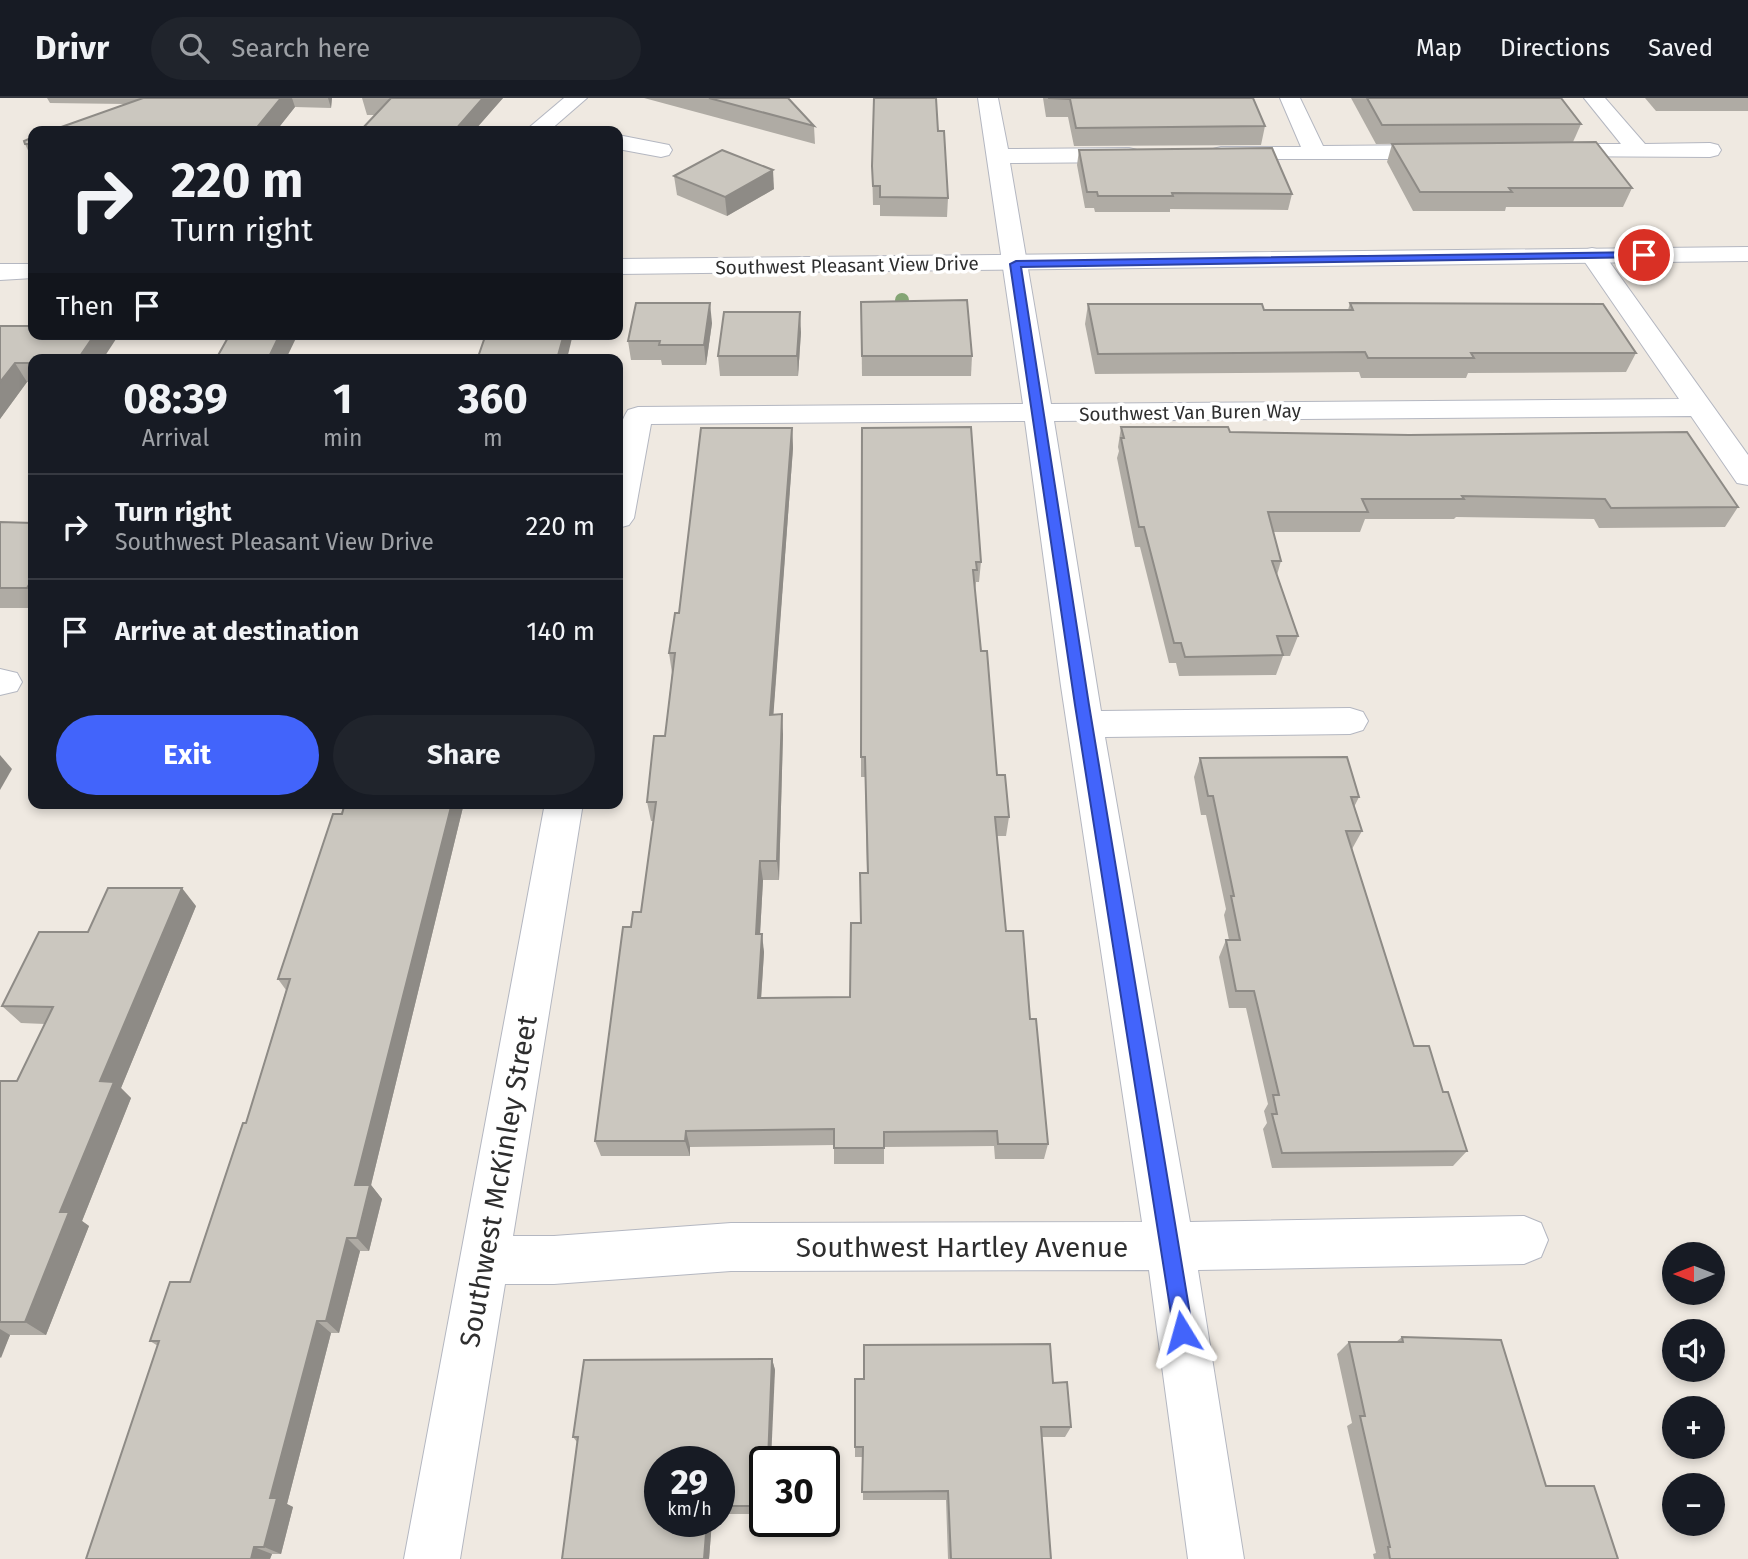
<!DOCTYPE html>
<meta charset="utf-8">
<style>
body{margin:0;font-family:"Fira Sans",sans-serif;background:#20242c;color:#f1f3f6;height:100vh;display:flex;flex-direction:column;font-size:26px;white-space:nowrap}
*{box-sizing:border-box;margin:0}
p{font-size:23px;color:#9ea1a6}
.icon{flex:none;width:38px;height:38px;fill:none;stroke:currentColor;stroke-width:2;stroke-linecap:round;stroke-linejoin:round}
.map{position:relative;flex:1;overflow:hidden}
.drawer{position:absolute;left:28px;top:256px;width:595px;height:455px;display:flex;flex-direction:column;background:#171b24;border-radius:14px;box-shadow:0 4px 10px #0003}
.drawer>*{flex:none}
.guide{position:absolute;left:28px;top:28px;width:595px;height:214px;border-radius:14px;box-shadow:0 4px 10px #0003;background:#171b24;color:#f1f3f6;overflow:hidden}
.needle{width:46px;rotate:270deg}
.fabs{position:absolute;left:1662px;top:1144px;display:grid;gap:14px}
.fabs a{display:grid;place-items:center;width:63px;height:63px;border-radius:50%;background:#171b24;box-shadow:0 4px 10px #0003;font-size:35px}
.speed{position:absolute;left:644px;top:1348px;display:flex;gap:14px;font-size:35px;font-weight:700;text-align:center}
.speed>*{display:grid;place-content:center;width:91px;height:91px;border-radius:50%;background:#171b24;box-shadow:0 4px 10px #0003;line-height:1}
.speed small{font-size:18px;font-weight:400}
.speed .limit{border:4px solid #111;border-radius:10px;background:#fff;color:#111}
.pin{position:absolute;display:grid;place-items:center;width:60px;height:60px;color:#fff;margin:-30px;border:4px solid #fff;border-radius:50%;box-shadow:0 2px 7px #0007}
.me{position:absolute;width:77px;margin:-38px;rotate:352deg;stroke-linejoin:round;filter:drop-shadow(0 0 5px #0008)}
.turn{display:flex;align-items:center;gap:24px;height:147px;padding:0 28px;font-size:32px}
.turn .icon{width:91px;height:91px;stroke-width:2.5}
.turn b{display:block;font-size:49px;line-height:60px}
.then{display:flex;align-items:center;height:66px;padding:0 28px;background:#0003;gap:14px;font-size:26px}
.eta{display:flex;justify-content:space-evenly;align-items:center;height:119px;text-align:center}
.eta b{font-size:42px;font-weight:700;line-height:49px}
.cta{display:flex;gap:14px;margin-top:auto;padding:14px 28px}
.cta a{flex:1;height:80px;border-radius:42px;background:#4264fb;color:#fff;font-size:28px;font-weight:700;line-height:80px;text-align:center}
.cta a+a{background:#20242c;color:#f1f3f6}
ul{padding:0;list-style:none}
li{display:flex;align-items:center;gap:21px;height:105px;padding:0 28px;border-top:2px solid #363941}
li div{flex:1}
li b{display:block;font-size:26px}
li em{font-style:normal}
header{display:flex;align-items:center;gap:42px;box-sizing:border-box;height:98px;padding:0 35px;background:#171b24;border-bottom:2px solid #363941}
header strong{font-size:33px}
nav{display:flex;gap:38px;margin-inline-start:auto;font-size:24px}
.search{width:490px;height:63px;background:#20242c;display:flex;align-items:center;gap:18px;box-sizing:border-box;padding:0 24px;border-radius:38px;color:#9ea1a6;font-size:26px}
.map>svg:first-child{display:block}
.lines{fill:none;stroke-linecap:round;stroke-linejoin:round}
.minor-casing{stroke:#b4b7c1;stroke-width:2}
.secondary-casing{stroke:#b4b7c1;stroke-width:2}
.minor{fill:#fff;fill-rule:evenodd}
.secondary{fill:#fff;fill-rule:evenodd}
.tree{fill:#84a574}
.wall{fill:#afaba4}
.shaded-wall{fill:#8e8b86}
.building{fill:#cbc7bf;stroke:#8e8b86;stroke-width:2}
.route{fill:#4264fb;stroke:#2b41a3;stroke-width:2}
.labels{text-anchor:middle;stroke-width:7;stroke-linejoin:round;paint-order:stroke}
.far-street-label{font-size:19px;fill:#2e2e2e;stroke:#fff}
.near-street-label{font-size:28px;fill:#2e2e2e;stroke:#fff}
</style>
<header>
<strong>Drivr</strong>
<div class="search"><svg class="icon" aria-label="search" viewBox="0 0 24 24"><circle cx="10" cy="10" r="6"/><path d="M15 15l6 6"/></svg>Search here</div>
<nav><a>Map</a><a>Directions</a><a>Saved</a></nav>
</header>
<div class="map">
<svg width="1748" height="1461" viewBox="0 0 1748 1461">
<rect width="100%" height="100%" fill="#efe9e1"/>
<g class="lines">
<defs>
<g id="minor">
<path d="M564 0H587L549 33H525Z"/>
<path d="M978 0H998L1008 51 1129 50 1137 52 1140 57 1137 62 1129 64 1010 65 1051 306 1679 301 1580 157 1583 152 1592 150 1601 152 1748 357V387L1737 385 1691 318 1054 323 1101 613 1350 610 1363 614 1368 623 1363 632 1350 636 1105 639 1190 1124 1524 1118 1541 1125 1548 1142 1541 1159 1524 1166 1198 1172 1244 1461H1188L1149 1172 731 1173 554 1186H505L460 1461H404L545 705H583L513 1138H554L731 1125 1142 1124 1061 588 1025 323 651 326 634 420 629 427 618 430C618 399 610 338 628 312L638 309 1023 306Z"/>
<path d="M1280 0H1300L1323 48 1441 47 1449 49 1452 54 1449 59 1441 61H1213L1210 56 1213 51 1221 49H1301Z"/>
<path d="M1584 0H1605L1645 46 1710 45 1718 47 1721 52 1718 57 1710 59 1542 58 1539 53 1542 48 1550 46H1621Z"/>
<path d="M618 37 669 47 672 52 669 57 661 59 618 51Z"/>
<path d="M0 571 17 575 22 584 17 593 0 597Z"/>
</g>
<g id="secondary">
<path d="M1748 149V163L618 176V161Z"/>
<path d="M0 166H33V180L0 182Z"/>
</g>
</defs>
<use href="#minor" class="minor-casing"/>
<use href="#secondary" class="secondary-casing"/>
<use href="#minor" class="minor"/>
<use href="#secondary" class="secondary"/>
</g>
<circle class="tree" cx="902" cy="202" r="7"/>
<g class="wall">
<path d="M47 0H332L331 10 295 9 276 33H50L125 6 50 5Z"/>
<path d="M362 0H503L474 33H360L375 17H367Z"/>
<path d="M644 0H788L814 28 815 46Z"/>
<path d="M1043 0H1253L1265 28 1261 47 1074 48 1068 19H1046Z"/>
<path d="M1351 0H1561L1581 26 1573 44 1376 46Z"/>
<path d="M1645 0H1748V13H1656Z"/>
<path d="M938 33 948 100 947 119 880 118V107H873L872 68Z"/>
<path d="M33 39V63L25 46Z"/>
<path d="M1392 46 1632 90 1623 109H1506L1505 113H1413L1387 64Z"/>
<path d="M1079 52 1292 96 1288 112 1170 111V114H1095L1094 110H1085L1077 67Z"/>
<path d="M674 78 774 91 727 118 677 97Z"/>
<path d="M861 204 972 258 971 278H862Z"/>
<path d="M1350 205 1636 255 1626 274 1468 275 1466 280H1361L1359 274 1095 276 1085 226 1088 206 1264 212H1348Z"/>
<path d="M712 225 706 267H662L661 262H631L628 243Z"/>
<path d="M0 228 118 238 33 261V284H27L0 321Z"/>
<path d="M801 234 798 278H720L718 258Z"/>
<path d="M1121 329 1230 334 1738 409 1725 429 1599 430 1594 421 1456 419 1454 421H1365L1360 434H1273L1281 463 1277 477 1298 538 1290 558H1283L1276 577 1179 578 1176 565H1169L1140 449H1135L1117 360 1119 353 1118 349Z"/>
<path d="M792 330 793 350 773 617 783 636 779 782H763L760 836 764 854 761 900 850 899 867 775 865 679H861V659L862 330 981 464 979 484H976L975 493 981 553 997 677 1009 719 1006 738H997L1006 833 1030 921 1048 1046 1044 1061H995L994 1048 884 1049V1066H834V1047L690 1049V1058H601L595 1043 631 829 641 814 654 723H651L647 704 665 638 672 575 669 555 679 515Z"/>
<path d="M0 424 33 425V510H0Z"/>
<path d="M1200 660 1359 699 1354 709 1362 733 1352 751 1414 948 1443 994 1467 1053 1453 1068 1272 1070 1263 1031 1267 1025 1264 1013 1268 1006 1246 910H1229L1219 859 1226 842H1229L1224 817 1226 811 1206 717H1201L1194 679Z"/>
<path d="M345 705H464L371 1087 382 1101 369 1153H360L339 1235H331L287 1406 293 1409 281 1456H272L270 1461H86L158 1248 150 1243 190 1184 246 1025 286 892 278 881Z"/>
<path d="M196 808 121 990 131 1000 82 1123 89 1128 46 1237H10L0 1260V983H17L45 926 21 925 2 908 88 834Z"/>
<path d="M1402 1239 1546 1388 1618 1461H1374L1373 1456 1376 1455 1347 1328 1352 1325 1337 1256 1349 1244H1396Z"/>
<path d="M772 1261 775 1272 765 1363V1416H719V1363H660L712 1423 709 1461H562L577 1344 573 1339Z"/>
<path d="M1053 1285 1071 1329 1065 1339H1042L1051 1461H948L946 1402H863V1359H855V1349Z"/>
</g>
<g class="shaded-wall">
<path d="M281 0H292L295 9 276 33H254Z"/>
<path d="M328 0H332L331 10Z"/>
<path d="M483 0H503L474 33H456V31Z"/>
<path d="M773 72 774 91 727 118 725 99Z"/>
<path d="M710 205 712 225 706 267 704 247Z"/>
<path d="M800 214 801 234 798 278 797 258Z"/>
<path d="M95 236H117L118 238 103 261H78Z"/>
<path d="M280 236H298L286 261H268Z"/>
<path d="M564 236H573L567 261H557Z"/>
<path d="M15 265 27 284 0 321V284Z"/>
<path d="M792 330 793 350 772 636 770 617Z"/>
<path d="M33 480V499L27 490Z"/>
<path d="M782 616 783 636 779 782 777 763Z"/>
<path d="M0 657 12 671 0 692Z"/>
<path d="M452 705H464L371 1087 382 1101 369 1153 357 1140 355 1087Z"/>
<path d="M760 763 763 782 759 854 756 836Z"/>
<path d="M182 790 196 808 121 990 131 1000 82 1123 89 1128 46 1237 25 1224 60 1114 100 983Z"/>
<path d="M762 836 764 854 760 917 758 900Z"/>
<path d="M686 1033 690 1049V1058L685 1043Z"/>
<path d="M347 1140 360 1153 339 1235 326 1223Z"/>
<path d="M317 1223 331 1235 287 1406 293 1409 281 1456 264 1449 270 1400Z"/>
<path d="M0 1231 10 1237 1 1260 0 1259Z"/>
<path d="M772 1261 775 1272 771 1363H768Z"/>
<path d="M707 1423H712L709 1461H704Z"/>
<path d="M254 1449 272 1456 270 1461H251Z"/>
</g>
<g class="building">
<path d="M143 0H281L254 33H50Z"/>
<path d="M391 0H483L456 31 443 30 442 33H360Z"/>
<path d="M709 0H788L814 28Z"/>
<path d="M874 0H936L938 33H944L948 100 880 99V88H873L872 68Z"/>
<path d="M1048 0H1253L1265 28 1076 30 1070 1Z"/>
<path d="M1367 0H1561L1581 26 1382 27Z"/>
<path d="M33 39V46H25L24 43Z"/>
<path d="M1596 44 1632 90H1509L1512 94H1420L1392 46Z"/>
<path d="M1272 50 1292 96 1172 95 1173 98H1098L1097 94H1087L1079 52Z"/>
<path d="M722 52 773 72 725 99 674 78Z"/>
<path d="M967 202 972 258H862L861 204Z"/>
<path d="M636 205H710L704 247H659L660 243H628Z"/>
<path d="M1350 205 1603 206 1636 255H1471L1474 260H1368L1365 254 1098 256 1088 206H1262L1264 212H1353Z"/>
<path d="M724 214H800L797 258H718Z"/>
<path d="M0 228H33V236H95L78 261H33V265H15L0 284Z"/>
<path d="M230 236H280L268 261H216Z"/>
<path d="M486 236H564L557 261H471L472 259H478Z"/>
<path d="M971 329 981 464H976L977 472H973L981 553H987L997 677H1005L1009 719H995L1006 833H1023L1030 921H1036L1048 1046H998L997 1033 884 1034V1050H834V1031L686 1033 685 1043H595L623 829H631L633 814H641L656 704H647L654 638H665L675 555H669L675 515H679L701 330H792L770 617 782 616 777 763H760L756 836H762L758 900 850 899 851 825H861L860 775H868L865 659H861L862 330Z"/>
<path d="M1121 329H1228L1230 334 1409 337 1687 334 1738 409 1611 410 1605 401 1462 398 1464 401H1362L1368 414H1268L1281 463H1272L1298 538H1277L1283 557 1185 559 1181 545H1174L1144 429H1139L1121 340H1124Z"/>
<path d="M0 424 33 425V480L27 490H0Z"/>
<path d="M1347 659 1359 699H1351L1362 733H1346L1414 948H1429L1443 994H1448L1467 1053 1282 1055 1272 1016H1277L1273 997H1279L1254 893H1236L1226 842H1240L1231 798H1234L1213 698H1208L1200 660Z"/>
<path d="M345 705H452L355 1087H370L357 1140H347L326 1223H317L270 1400H277L264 1449H254L251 1461H86L159 1243H150L170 1184H190L243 1025H246L290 881H278L333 716H342Z"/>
<path d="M108 790H182L100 983 114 984 60 1114H69L25 1224H0V983H17L53 909 2 908 39 834H88Z"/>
<path d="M1402 1239 1501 1242 1546 1388H1594L1618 1461H1390L1388 1449H1390L1360 1318H1365L1349 1244H1403Z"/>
<path d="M1050 1246 1053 1285 1067 1284 1071 1329H1041L1051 1461H951L948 1393 862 1394 863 1349H855V1281H864V1247Z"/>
<path d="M772 1261 768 1363H765V1408H719V1363H660V1423H707L704 1461H562L578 1339H573L584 1262Z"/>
</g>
<path class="route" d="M1644 154H1648V159L1021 169 1089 607 1193 1234 1190 1241 1182 1244 1175 1241 1075 607 1010 166 1016 163Z"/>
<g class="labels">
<g class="far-street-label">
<text transform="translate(847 167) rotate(-1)" y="7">Southwest Pleasant View Drive</text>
<text transform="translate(1190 314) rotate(-1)" y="7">Southwest Van Buren Way</text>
</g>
<g class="near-street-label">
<text transform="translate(498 1083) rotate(-80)" y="10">Southwest McKinley Street</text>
<text x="962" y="1159">Southwest Hartley Avenue</text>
</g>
</g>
</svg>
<div class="fabs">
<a><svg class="needle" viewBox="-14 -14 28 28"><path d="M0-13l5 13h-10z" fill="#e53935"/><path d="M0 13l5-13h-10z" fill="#9ea1a6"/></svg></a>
<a><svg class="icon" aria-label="sound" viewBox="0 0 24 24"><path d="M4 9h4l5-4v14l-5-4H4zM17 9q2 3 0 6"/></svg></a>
<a>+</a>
<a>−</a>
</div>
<div class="speed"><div>29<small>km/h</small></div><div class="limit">30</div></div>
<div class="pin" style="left:1644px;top:157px;background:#d93025"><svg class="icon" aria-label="arrive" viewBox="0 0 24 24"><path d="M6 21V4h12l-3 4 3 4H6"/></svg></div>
<svg class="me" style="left:1182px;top:1234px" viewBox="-20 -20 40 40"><path d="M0-17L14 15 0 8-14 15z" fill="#4264fb" stroke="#fff" stroke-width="4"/></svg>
<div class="guide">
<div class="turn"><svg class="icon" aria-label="right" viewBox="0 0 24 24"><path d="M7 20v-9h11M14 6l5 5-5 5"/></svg><div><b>220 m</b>Turn right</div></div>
<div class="then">Then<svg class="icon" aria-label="arrive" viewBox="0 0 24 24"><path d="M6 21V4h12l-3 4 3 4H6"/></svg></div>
</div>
<section class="drawer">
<div class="eta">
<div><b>08:39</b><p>Arrival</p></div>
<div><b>1</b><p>min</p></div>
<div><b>360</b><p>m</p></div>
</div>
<ul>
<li><svg class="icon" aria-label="right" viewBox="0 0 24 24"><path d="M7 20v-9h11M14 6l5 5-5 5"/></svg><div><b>Turn right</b><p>Southwest Pleasant View Drive</p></div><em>220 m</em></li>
<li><svg class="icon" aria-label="arrive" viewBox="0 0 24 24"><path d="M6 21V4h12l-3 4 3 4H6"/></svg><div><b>Arrive at destination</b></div><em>140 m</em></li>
</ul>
<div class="cta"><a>Exit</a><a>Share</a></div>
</section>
</div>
